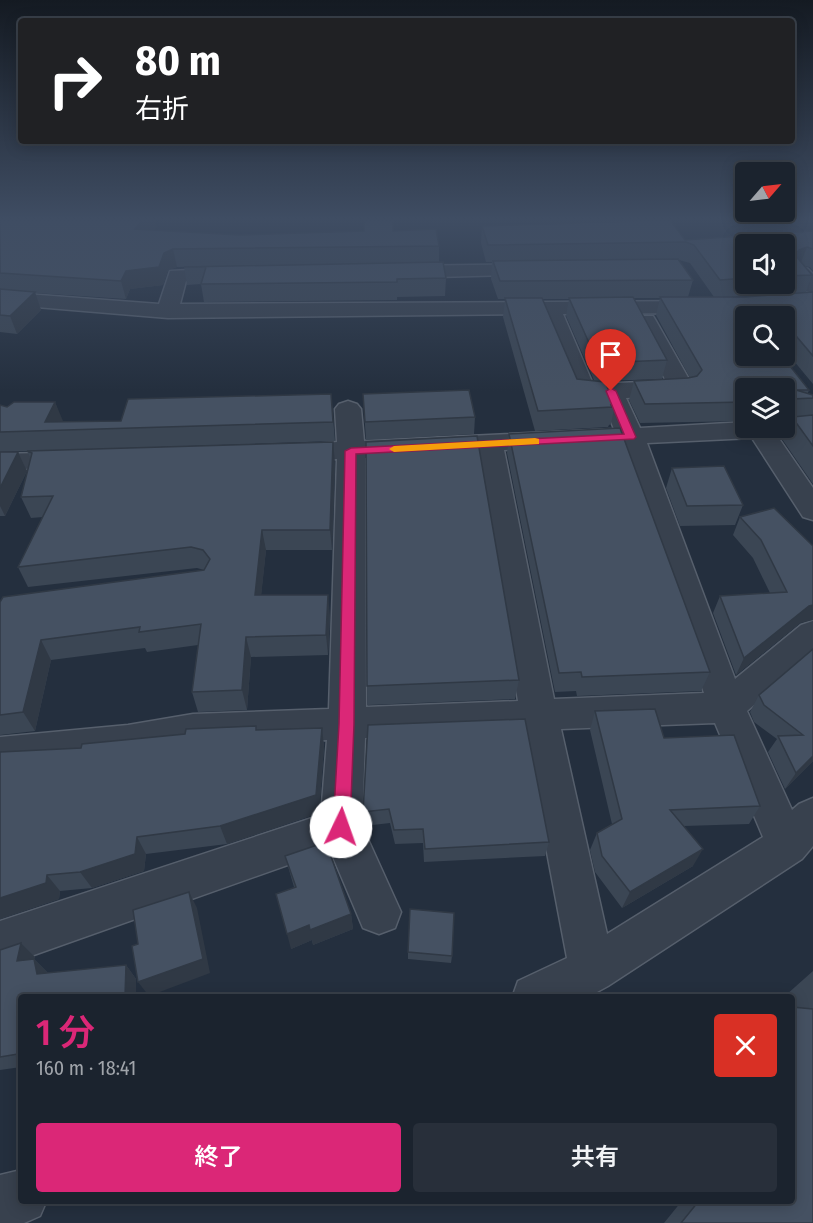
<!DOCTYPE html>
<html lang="ja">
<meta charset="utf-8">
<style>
body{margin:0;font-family:"Fira Sans Condensed","Noto Sans JP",sans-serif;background:#282f3a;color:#f1f3f6;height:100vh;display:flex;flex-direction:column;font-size:22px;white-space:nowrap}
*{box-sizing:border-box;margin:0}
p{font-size:20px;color:#a0a4aa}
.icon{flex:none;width:33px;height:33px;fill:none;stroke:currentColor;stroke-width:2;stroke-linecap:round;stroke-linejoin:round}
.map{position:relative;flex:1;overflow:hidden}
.panel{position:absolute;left:18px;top:994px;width:777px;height:210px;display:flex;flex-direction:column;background:#1b232e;border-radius:6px;box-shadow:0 3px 15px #0003,0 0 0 2px #39404a}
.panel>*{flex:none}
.top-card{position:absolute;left:18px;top:18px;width:777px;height:126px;border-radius:6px;box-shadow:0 3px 15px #0003,0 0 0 2px #39404a;background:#202124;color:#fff;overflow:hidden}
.needle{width:39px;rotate:62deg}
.fabs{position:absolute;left:735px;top:162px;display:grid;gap:12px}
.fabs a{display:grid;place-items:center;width:60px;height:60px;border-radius:6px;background:#1b232e;box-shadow:0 3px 15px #0003,0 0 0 2px #39404a;font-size:30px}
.pin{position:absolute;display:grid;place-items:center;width:51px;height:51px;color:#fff;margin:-62px -26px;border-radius:50% 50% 50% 0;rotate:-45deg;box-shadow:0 0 6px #0007}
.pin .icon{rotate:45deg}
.me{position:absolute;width:66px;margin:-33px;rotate:3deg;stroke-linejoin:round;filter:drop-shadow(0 0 4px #0008)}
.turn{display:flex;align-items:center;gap:21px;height:126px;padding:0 18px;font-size:27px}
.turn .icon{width:78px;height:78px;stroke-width:2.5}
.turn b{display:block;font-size:42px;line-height:51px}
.round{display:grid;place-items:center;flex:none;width:63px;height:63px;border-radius:6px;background:#282f3a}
.overview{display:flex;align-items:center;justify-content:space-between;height:102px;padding:0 18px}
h1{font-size:36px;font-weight:600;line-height:45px;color:#db2777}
.cta{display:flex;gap:12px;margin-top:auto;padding:12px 18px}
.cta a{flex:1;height:69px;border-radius:6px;background:#db2777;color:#fff;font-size:24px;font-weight:600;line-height:69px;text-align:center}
.cta a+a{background:#282f3a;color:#f1f3f6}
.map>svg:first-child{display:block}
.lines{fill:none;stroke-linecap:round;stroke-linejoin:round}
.minor-casing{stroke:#565f6c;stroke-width:3}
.minor{fill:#38414e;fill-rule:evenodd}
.wall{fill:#3b4654;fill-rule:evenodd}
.shaded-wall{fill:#303945}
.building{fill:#455162;stroke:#303945;stroke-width:1.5}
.route{fill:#db2777;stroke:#8e194d;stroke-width:1.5}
.slow{fill:#f59e0b}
</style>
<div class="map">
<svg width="813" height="1223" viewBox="0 0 813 1223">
<rect width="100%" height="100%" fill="#242f3e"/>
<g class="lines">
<defs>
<g id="minor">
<path d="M536 264 543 266 546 270 543 274 399 278 392 276 389 272 392 268 399 266Z"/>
<path d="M801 267 808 269 813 274V293L806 291 791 273 794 269Z"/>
<path d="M230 268 237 270 240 274 237 278 186 281 180 304 711 301 714 306 711 311 703 313 563 314 593 384 666 381 634 321 637 316H653L656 321 694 388 691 393 682 395 626 398 640 428 746 422V428H784V421L813 419V435L778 437 813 488V520L803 517 752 438 647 443 735 679 801 625 813 621V654L747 711 792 810 799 804 813 798V846L802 859 608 986 586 998H512L518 981 567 958 524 731 365 738 362 826 401 912 395 928 379 934 363 928 330 850 0 967V921L321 815 327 740 193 746 128 757 0 769V737L128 725 193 714 329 709 337 459 290 461 280 459 276 453 280 447 337 442 335 409 339 404 348 401 357 404 361 409 364 441 614 429 602 399 575 397 572 392 541 314 168 318 0 304V292L159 304 170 271ZM620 445 704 693 554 699 504 450ZM477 452 518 701 366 707 365 458ZM715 723 763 837 607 934 561 729Z"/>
<path d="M76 452 86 454 90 460 86 466 0 470V454Z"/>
<path d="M21 1170V1202H46L40 1216 24 1223H0V1175Z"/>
</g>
</defs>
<use href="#minor" class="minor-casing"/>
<use href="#minor" class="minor"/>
</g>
<g class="wall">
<path d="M0 220 157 226 153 230 240 235 393 231 439 246V262L446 278 445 296 397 297V300L204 302 201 284 187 285 184 267 268 265 177 267 168 270 163 285 130 289 126 299 35 293 41 310 17 334 0 332Z"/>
<path d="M482 226 685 240 813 231V271L810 267 804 266 812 275 806 292H813V384L784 349V316H746L809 390 808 393 813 395V484L782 439 791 418 784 419V388H746V421L640 423 629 400 634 381 690 378 656 315 660 298H633L667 360 662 379 602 381 615 405 611 424 609 425 608 427 535 431 503 317 505 299H498L491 279 492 262H486L481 243ZM746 244H784V284H746ZM679 260 690 263 714 297H688L693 280ZM770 295 745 297H731ZM542 299H569L566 316 594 380 577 379Z"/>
<path d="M331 394 335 441 66 450 335 462 332 550H266L261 595 330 615 328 655 251 657 247 710 198 712 192 692 198 645 147 652 145 648 51 660 35 731 0 735V602L204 570 197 568 28 587 18 567 43 517 31 518 21 497 31 459 27 451 0 452V405L7 407 55 402 62 422 121 421Z"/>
<path d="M363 394 475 417 474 434 366 440Z"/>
<path d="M509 434 710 672 701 691 577 696 576 691 555 692 507 453Z"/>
<path d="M0 452H18L27 471 5 516H0Z"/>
<path d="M672 468 743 505 735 525 680 526 666 488Z"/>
<path d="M740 517 813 546 800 623 736 675 713 613 720 596 770 593 753 558 733 535Z"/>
<path d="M813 649V761L785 789 768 752 777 739 754 722 750 712 759 695Z"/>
<path d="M519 680 515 699 368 705 367 686Z"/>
<path d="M595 711 760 806 749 824 684 826 693 866 622 908 595 872 590 850 597 833 612 824 590 730Z"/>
<path d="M368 725 549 842 545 856 424 862 423 843 395 844 390 823 364 826 363 812Z"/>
<path d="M256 726 257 730 322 728 324 747 319 813 227 844 146 854 144 871 92 888 60 891 59 899 0 919 81 748Z"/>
<path d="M285 856 351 914 353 929 313 945 312 940 291 949 294 887Z"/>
<path d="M21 943 35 957 34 959 48 973 126 965 136 979V998H21V1067L0 1070V950Z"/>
<path d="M408 952 452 956 451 963 408 959Z"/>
<path d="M813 971V1223H664L681 1202H792V998H786V995Z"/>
</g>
<g class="shaded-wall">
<path d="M143 220H155L157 226 139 246 135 229Z"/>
<path d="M807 247 800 265 795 255 799 250Z"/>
<path d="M173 249 177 267 168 270 163 285 130 289 126 299 121 281 126 271Z"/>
<path d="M35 292 41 310 17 334 10 316Z"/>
<path d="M55 402 63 421 58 430 45 422Z"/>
<path d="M333 442 335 462 332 550 330 530Z"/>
<path d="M18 452 27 471 5 516 0 506V488Z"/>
<path d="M262 530 266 550 259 616 255 595Z"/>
<path d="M328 595 330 615 328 655 326 635Z"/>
<path d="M813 605V620L800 623 736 675 744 658 809 606Z"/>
<path d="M246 637 251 657 247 710 242 690Z"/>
<path d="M41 640 51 660 35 731 23 712Z"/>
<path d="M322 728 324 747 319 813 227 844 220 826Z"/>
<path d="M813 756V761L785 789 796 773Z"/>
<path d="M137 837 146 854 144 871 92 888 80 872Z"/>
<path d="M703 849 693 866 622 908 630 892Z"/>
<path d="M47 875 60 891 59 899 0 919V898Z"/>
<path d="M189 892 197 908 210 973 149 996 138 982Z"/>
<path d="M351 914 353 929 313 945 312 940 291 949 287 934 309 925Z"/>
<path d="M21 943 35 957 34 959 48 973 51 987 17 961Z"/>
<path d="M126 965 136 979V998H126L125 996Z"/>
</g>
<g class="building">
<path d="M0 220H143L135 229 240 235 364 231V220H393V231L436 229 439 246 173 249 164 253 159 267 126 271 121 281 0 273Z"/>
<path d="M670 220 685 240 813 231V249L807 247 799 250 795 255 812 275 784 276V244H746V278L720 280 694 245 686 242 488 245 482 226Z"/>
<path d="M678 259 693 280 500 281 493 261Z"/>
<path d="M443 262 446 278 397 279V282L201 284 206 267H184Z"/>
<path d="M0 289 35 292 10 316 0 315Z"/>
<path d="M813 292V356L791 330 789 335H784V316H746V356H782L809 390H796L813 395V398L792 399 790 406H784V388H746V402L645 404 634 381 688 378 697 376 702 370 660 297H745Z"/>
<path d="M633 297 667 360 598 363 569 298Z"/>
<path d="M505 298H542L577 379 605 382 615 405H611L612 407 538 411Z"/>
<path d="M469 390 475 417 365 422 363 394Z"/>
<path d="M331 394 333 422 0 432V405L7 407 14 402H55L45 422 121 421 128 399Z"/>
<path d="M813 415V446L792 417Z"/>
<path d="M620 428 710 672 582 677 581 672 559 673 509 434Z"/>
<path d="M477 436 519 680 367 686 366 442Z"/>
<path d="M333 442 330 530H262L255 595H328L326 635 246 637 242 690 192 692 201 624 139 632 140 627 41 640 23 712 0 715V602L3 597 204 570 210 559 203 550 191 547 18 567 53 496 21 497 32 453 27 451Z"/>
<path d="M0 452H18L0 488Z"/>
<path d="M724 466 743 505 687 506 672 468Z"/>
<path d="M774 508 813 546V605L809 606 744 658 720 596 787 592 761 540 740 517Z"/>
<path d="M813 649V756L796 773 778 736 803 735 764 705 759 695Z"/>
<path d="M655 709 664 738 734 735 760 806 670 810 703 849 630 892 602 856 597 833 622 819 595 711Z"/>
<path d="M525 719 549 842 425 849 423 829 394 830 389 809 363 812 368 725Z"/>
<path d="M256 726V730L322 728 316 795 220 826 137 837 135 854 80 872 47 875 46 883 0 898V752L81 748 82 744 185 734 186 729Z"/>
<path d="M326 842 351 914 310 930 309 925 287 934 276 894 296 887 285 856Z"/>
<path d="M189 892 203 959 138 982 132 946 138 944 133 910Z"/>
<path d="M410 909 454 913 452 956 408 952Z"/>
<path d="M21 943 17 961 34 959 37 974 126 965 125 996 117 998H21V1056H17L18 1054 0 1057V950Z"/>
<path d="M792 1007 813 1009V1223H681L698 1202H792Z"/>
</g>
<linearGradient id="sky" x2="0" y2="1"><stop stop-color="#141a22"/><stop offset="0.56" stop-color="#3f4d63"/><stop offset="1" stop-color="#3f4d63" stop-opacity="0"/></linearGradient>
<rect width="813" height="391" fill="url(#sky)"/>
<path class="route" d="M611 388 616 391 636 437 634 439 356 454 354 724 350 827 347 832 341 835 335 832 333 827 339 724 345 451 351 448 624 434 606 391Z"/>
<path class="slow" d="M535 438 539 439V444L394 452 389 449 394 446Z"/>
</svg>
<div class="fabs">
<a><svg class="needle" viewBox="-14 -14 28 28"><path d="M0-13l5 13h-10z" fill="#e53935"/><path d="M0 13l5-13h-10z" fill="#a0a4aa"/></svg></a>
<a><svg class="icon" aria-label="sound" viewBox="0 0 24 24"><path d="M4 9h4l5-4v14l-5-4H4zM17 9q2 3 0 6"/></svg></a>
<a><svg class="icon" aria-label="search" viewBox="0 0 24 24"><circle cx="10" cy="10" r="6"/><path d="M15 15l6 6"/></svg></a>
<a><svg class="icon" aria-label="layers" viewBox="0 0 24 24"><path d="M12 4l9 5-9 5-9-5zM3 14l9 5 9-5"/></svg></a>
</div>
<div class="pin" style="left:611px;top:391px;background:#d93025"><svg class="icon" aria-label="arrive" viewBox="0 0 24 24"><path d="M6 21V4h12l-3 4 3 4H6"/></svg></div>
<svg class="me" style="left:341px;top:827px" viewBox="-20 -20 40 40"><circle r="19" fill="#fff"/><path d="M0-13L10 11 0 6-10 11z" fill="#db2777"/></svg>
<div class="top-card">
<div class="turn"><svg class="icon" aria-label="right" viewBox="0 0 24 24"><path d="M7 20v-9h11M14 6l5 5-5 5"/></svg><div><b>80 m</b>右折</div></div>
</div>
<section class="panel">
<div class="overview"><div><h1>1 分</h1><p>160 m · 18:41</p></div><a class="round" style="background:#d93025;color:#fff"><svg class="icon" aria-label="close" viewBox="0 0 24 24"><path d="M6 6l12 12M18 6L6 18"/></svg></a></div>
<div class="cta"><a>終了</a><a>共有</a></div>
</section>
</div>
